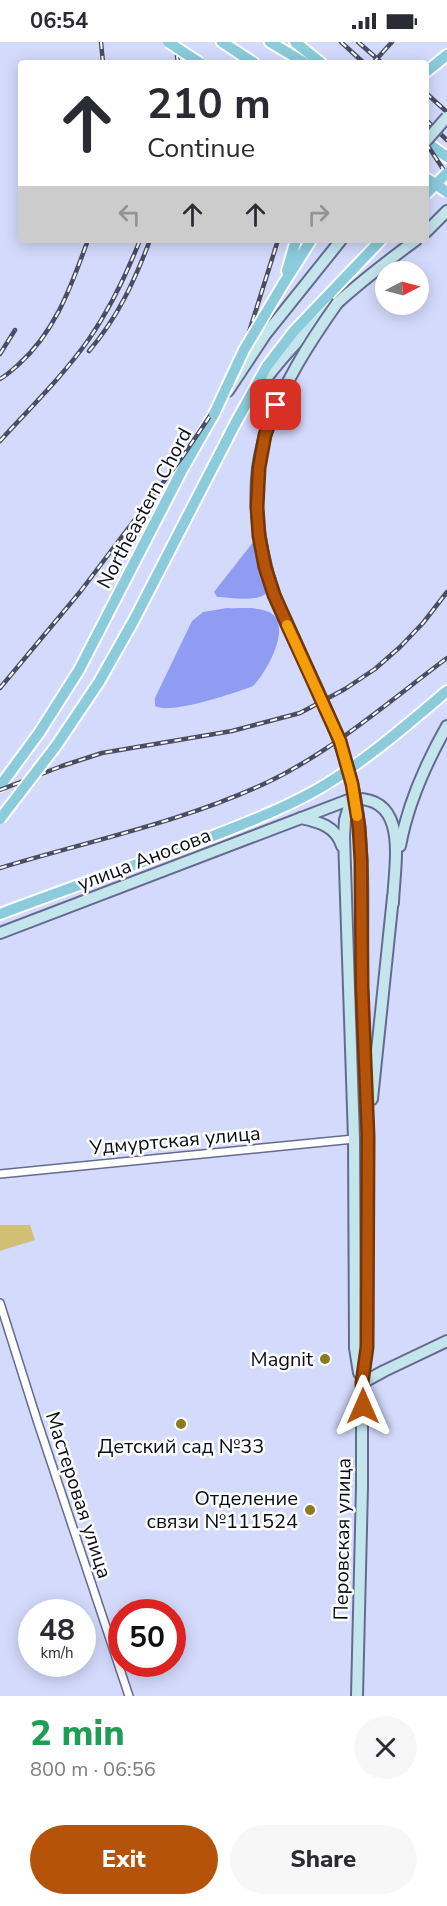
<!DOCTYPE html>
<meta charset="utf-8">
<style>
body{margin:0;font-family:"Nunito Sans",sans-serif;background:#f7f7f7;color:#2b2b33;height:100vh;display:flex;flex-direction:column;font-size:22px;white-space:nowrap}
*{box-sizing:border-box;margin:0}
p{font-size:20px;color:#7c7c81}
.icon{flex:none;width:33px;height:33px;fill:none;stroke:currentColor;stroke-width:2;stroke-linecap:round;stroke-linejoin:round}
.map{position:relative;height:1654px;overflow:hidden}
.side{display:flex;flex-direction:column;background:#fff;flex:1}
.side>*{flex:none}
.top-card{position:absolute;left:18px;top:18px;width:411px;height:183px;border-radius:6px;box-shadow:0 3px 15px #0003;background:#fff;color:#2b2b33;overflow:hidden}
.needle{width:39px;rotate:84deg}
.fabs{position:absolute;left:375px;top:219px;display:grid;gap:12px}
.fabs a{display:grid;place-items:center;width:54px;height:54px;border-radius:50%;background:#fff;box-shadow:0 3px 15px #0003;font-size:30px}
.speed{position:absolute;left:18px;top:1557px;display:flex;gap:12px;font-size:30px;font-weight:700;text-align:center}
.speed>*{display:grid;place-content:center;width:78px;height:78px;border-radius:50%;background:#fff;box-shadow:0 3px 15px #0003;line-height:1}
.speed small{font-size:15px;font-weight:400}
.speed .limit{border:9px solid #d22;background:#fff;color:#111}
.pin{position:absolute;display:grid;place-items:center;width:51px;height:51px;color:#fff;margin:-26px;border-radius:12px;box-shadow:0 3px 9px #0006}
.me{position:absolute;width:66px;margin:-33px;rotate:0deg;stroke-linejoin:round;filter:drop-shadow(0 0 4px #0008)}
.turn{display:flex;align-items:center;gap:21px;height:126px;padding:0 30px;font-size:27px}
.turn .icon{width:78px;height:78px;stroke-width:2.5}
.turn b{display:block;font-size:42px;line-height:51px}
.lanes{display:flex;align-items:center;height:57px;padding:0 30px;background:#0003;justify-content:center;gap:30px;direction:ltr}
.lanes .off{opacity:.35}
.round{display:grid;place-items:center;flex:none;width:63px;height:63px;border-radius:32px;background:#f7f7f7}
.head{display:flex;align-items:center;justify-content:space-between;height:102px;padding:0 30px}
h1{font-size:36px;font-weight:800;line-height:45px;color:#1e9e55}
.primary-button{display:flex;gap:12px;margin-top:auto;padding:12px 30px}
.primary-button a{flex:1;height:69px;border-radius:36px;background:#b45309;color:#fff;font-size:24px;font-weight:800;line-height:69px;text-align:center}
.primary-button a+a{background:#f7f7f7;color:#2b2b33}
.status{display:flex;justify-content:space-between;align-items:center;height:42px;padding:0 30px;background:#fff;direction:ltr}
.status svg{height:16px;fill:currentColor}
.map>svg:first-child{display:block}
.green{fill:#d0bf74}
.water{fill:#909bf2}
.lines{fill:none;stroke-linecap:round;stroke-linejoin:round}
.street-casing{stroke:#656b90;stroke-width:10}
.secondary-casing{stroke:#656b90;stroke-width:14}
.primary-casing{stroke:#fff;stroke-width:14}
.street{stroke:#fff;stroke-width:7}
.secondary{stroke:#c5e5ed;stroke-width:10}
.primary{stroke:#8bcbdc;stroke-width:10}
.rail-casing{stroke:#4a4d62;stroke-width:4.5}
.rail{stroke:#fefefe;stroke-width:2;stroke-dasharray:7;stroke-linecap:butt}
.secondary-bridge-casing{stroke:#656b90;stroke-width:14;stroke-linecap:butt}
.primary-bridge-casing{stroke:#fff;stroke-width:14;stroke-linecap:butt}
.secondary-bridge{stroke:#c5e5ed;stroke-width:10}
.primary-bridge{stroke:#8bcbdc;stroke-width:10}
.route-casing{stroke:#753606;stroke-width:15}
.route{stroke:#b45309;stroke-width:10}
.slow{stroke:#f59e0b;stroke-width:10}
.poi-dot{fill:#8c7a1f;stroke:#fefefe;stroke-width:2}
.labels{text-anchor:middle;stroke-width:5;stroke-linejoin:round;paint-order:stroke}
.street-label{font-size:20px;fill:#090b19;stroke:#fefefe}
.poi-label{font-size:20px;fill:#090b19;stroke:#fefefe;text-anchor:end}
</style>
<div class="status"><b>06:54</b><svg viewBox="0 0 49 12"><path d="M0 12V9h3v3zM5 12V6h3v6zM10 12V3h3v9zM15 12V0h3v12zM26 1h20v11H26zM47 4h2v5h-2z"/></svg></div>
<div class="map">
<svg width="447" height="1654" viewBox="0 0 447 1654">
<rect width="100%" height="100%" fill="#d4dafc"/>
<path class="green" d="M0 1183H30L35 1198 0 1209Z"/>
<g class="water">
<path d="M260 496 267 500 269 505 271 545C264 563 232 555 217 555L214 550 254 499Z"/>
<path d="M227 566C239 567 257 564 269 570 294 583 266 631 253 644 235 651 170 673 155 664V656L192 579 203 570Z"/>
</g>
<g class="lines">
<defs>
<g id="street">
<path d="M0 1132 354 1097"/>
<path d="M0 1261 37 1378 129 1654"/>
</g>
<g id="secondary">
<path d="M426 190 447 169"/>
<path d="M228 349 265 293 341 198"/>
<path d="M254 353C297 291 356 242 416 198"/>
<path d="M351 757 345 778 344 795 354 1097 355 1306 359 1331"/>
<path d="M301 776C319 780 336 784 342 804"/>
<path d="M400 804C408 761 426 721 447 684"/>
<path d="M0 891 351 757C411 753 394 823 393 861"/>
<path d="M372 1057 393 855"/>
<path d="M362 1341 384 1329 447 1299"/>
<path d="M357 1654 362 1445V1341L367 1305 368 1093 362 945"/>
</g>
<g id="primary">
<path d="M222 0 254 21"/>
<path d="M270 0 305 21"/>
<path d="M295 0 321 21"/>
<path d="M426 30 447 13"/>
<path d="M426 100 447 115"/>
<path d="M287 229 296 198"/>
<path d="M282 244 311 198"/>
<path d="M235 382 267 324 294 289 381 198"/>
<path d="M0 744 39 691 79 628 182 428 214 372"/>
<path d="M0 872C71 845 143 821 213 794 251 779 290 764 325 743 369 716 408 682 447 649"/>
</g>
</defs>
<use href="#street" class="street-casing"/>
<use href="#secondary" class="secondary-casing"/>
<use href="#primary" class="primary-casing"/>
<use href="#street" class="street"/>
<use href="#secondary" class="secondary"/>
<use href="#primary" class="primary"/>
<defs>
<g id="rail">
<path d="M101 0 103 21"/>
<path d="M175 0 178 21"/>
<path d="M341 0 364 21"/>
<path d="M358 0 382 21"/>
<path d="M373 21 392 0"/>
<path d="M426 51 447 70"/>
<path d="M426 78 447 98"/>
<path d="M426 101 447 133"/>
<path d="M89 309C118 275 134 240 150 198"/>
<path d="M0 312 15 288"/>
<path d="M0 337C7 333 12 328 18 323 56 289 71 244 88 198"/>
<path d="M0 399C30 366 63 334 89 297 109 268 127 231 140 198"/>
<path d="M0 646 80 550 183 414 222 356 244 306 278 198"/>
<path d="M0 748 62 724 102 711 232 689 300 671 345 647 375 627 400 605 423 581 447 550"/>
<path d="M0 826C89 799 183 780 268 740 331 710 391 658 447 616"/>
</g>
</defs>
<use href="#rail" class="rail-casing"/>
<use href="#rail" class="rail"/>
<defs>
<g id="secondary-bridge">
<path d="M426 99 447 75"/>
<path d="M338 260C309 301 282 343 266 391 246 450 260 522 284 577 308 631 338 683 352 741 367 804 361 880 362 945"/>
</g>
<g id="primary-bridge">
<path d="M168 0 200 21"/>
<path d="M426 136 447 150"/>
<path d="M426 152 447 131"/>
<path d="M214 372 244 308 282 244"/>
<path d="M0 777 56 704 99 640 134 578 235 382"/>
</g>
</defs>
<use href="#secondary-bridge" class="secondary-bridge-casing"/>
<use href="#primary-bridge" class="primary-bridge-casing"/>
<use href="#secondary-bridge" class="secondary-bridge"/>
<use href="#primary-bridge" class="primary-bridge"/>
</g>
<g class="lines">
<defs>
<path id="route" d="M276 363 265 393 259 426 257 465 259 494 265 525 274 553 340 699 352 742 359 785 361 819 362 945 368 1094 367 1305 362 1341 363 1364"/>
</defs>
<use href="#route" class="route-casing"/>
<use href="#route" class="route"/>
<path class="slow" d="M287 583 340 699 352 742 357 774"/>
</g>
<g class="poi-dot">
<circle cx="325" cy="1317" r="6"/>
<circle cx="181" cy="1382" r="6"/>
<circle cx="310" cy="1468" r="6"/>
</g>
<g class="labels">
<g class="street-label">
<text transform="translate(144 466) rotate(-62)" y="7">Northeastern Chord</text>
<text transform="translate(144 817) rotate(-21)" y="7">улица Аносова</text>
<text transform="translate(175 1098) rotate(-5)" y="7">Удмуртская улица</text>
<text transform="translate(79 1453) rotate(72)" y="7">Мастеровая улица</text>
<text transform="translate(342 1497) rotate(-89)" y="7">Перовская улица</text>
</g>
<g class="poi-label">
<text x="313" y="1324">Magnit</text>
<text x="181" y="1411" text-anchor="middle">Детский сад №33</text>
<text x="298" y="1463">Отделение<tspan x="298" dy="23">связи №111524</tspan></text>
</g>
</g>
</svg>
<div class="fabs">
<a><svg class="needle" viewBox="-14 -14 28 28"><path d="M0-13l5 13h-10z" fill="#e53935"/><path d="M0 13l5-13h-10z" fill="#7c7c81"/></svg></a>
</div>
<div class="speed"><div>48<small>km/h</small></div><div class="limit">50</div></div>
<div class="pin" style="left:276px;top:363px;background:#d93025"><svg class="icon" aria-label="arrive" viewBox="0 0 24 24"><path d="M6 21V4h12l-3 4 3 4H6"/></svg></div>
<svg class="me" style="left:363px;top:1364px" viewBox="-20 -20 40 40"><path d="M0-17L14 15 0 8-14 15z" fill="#b45309" stroke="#fff" stroke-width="4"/></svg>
<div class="top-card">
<div class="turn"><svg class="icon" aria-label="ahead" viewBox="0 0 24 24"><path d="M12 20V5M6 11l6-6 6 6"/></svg><div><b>210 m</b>Continue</div></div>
<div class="lanes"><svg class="icon off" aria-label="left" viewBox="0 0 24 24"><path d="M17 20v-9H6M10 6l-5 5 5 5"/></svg><svg class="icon" aria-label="ahead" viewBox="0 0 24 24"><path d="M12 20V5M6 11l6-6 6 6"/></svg><svg class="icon" aria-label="ahead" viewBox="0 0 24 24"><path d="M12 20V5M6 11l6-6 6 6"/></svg><svg class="icon off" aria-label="right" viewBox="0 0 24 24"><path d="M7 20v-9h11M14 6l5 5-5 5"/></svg></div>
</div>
</div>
<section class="side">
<div class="head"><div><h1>2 min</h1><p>800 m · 06:56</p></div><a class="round"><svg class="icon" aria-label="close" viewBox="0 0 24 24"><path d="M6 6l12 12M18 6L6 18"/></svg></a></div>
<div class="primary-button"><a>Exit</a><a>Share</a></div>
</section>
